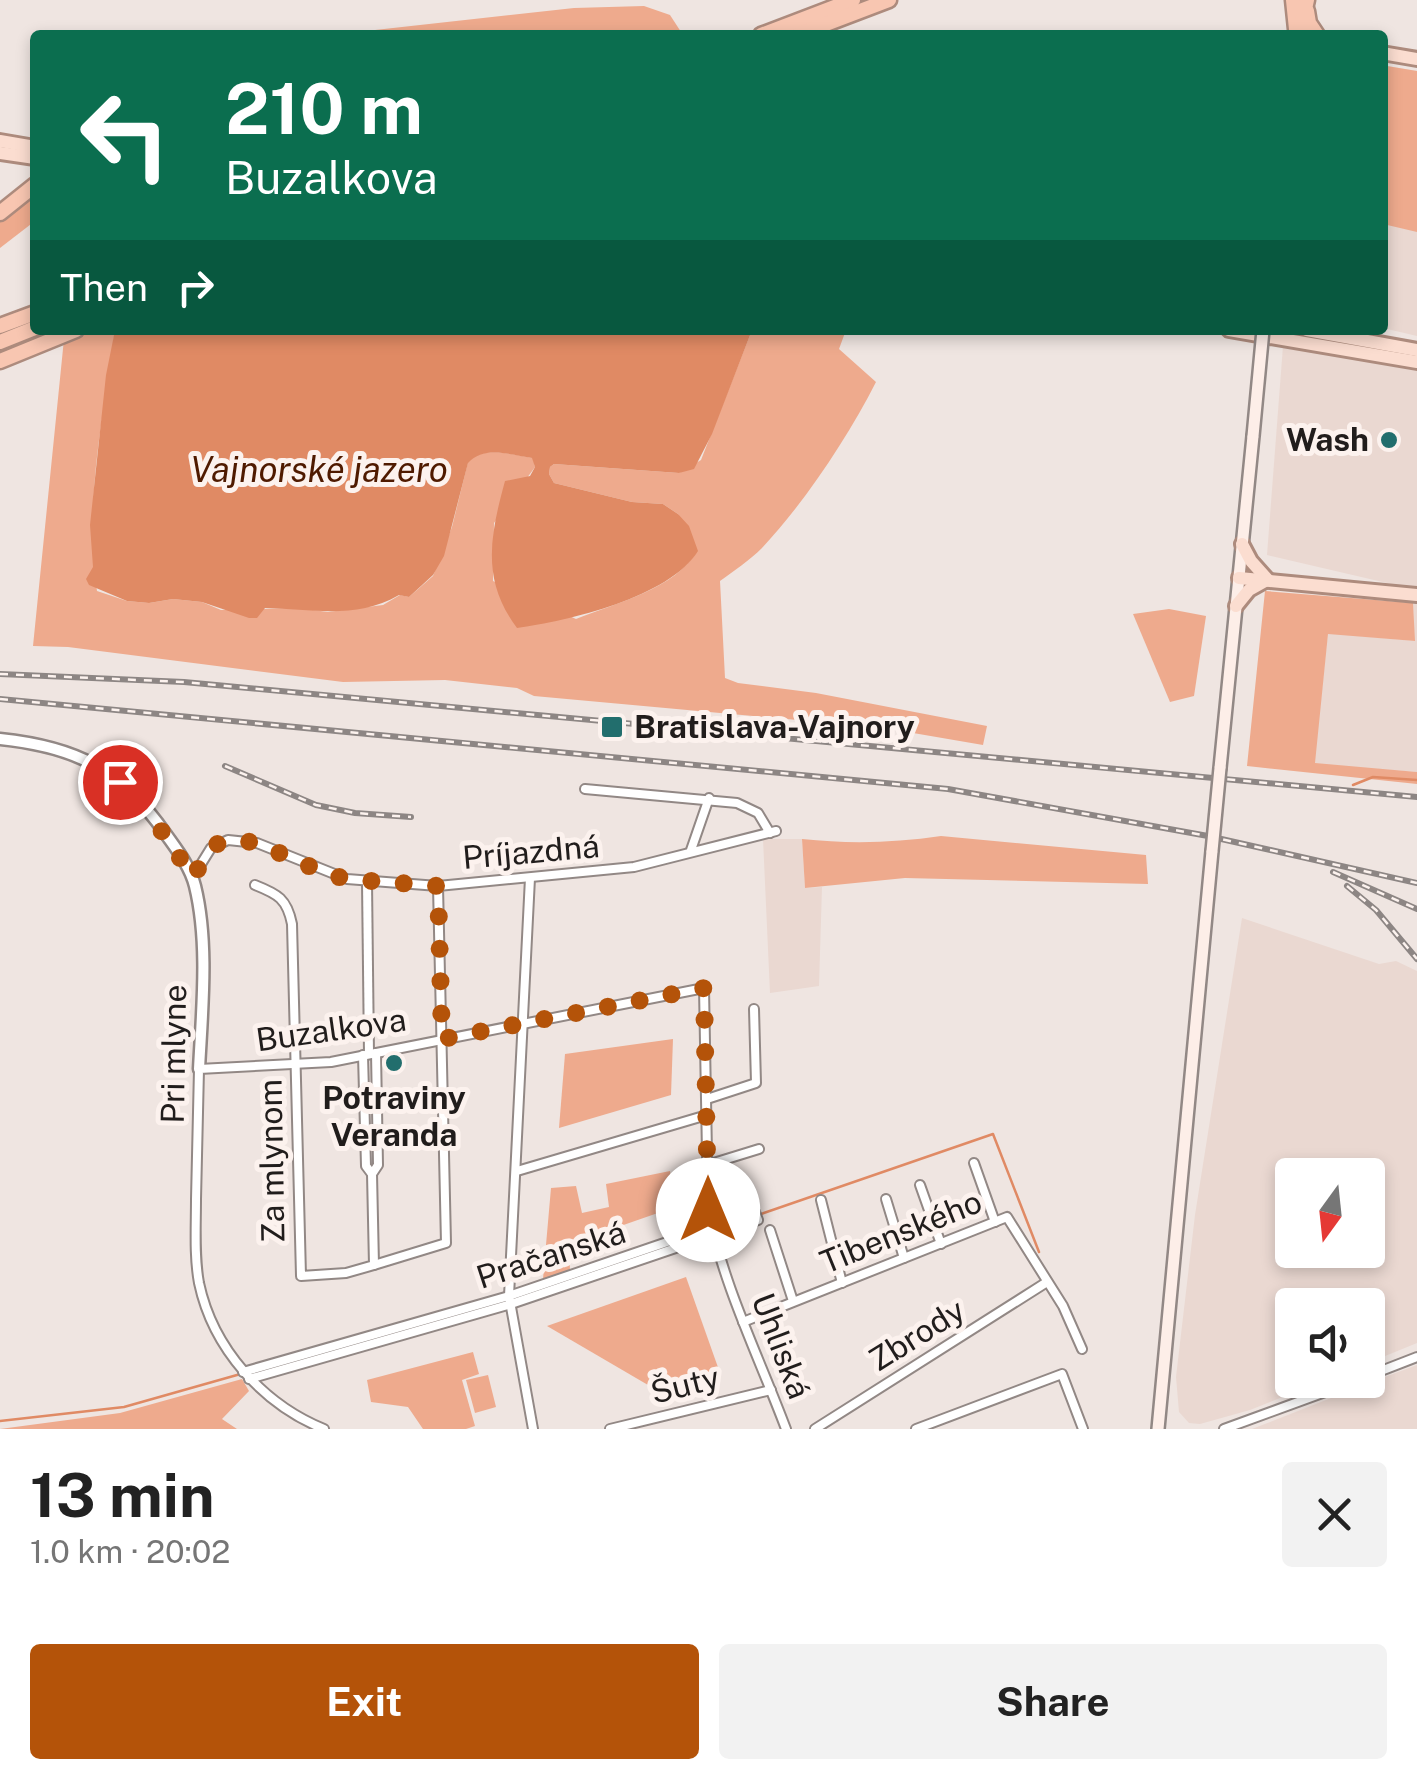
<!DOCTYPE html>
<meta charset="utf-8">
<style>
body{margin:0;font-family:"Public Sans",sans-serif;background:#f2f2f2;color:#222;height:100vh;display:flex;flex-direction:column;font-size:38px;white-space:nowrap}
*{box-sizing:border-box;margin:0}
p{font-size:32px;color:#767676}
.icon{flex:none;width:55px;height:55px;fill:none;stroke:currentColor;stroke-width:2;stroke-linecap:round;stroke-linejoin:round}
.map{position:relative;height:1429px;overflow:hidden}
.details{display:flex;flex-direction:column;background:#fff;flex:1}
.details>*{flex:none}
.banner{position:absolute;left:30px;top:30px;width:1358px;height:305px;border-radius:10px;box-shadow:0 5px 15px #0003;background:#0b6e4f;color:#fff;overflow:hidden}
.needle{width:65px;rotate:195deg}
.tools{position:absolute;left:1275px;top:1158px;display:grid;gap:20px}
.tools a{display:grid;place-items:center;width:110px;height:110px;border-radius:10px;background:#fff;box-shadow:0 5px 15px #0003;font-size:50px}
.pin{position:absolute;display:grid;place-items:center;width:85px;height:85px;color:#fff;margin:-42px;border:5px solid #fff;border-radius:50%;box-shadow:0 2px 10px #0007}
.me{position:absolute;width:110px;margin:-55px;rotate:0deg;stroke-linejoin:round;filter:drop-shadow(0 0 8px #0008)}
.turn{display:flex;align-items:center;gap:35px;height:210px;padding:0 30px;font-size:45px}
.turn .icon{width:130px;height:130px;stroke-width:2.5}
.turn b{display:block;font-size:70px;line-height:85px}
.then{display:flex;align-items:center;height:95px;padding:0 30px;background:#0003;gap:20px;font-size:38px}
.round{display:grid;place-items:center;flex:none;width:105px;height:105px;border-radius:10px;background:#f2f2f2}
.overview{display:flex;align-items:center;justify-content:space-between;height:170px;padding:0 30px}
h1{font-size:60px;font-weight:700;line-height:75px}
.cta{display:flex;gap:20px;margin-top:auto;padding:20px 30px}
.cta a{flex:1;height:115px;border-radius:10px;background:#b45309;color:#fff;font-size:40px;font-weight:700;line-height:115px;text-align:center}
.cta a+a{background:#f2f2f2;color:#222}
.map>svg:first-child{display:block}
.built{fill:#ead8d1;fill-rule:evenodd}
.green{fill:#eeaa8d}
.water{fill:#e08a64}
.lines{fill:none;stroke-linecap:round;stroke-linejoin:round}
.stream{stroke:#e08a64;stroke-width:2.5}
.minor-casing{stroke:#928885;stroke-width:12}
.tertiary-casing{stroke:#928885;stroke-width:15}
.secondary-casing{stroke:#928885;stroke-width:16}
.primary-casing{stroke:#ad8b7d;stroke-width:18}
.motorway-casing{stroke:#ad8b7d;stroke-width:19}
.minor{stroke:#fff;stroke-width:8}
.tertiary{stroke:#fff;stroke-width:10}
.secondary{stroke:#fdeee8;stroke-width:11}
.primary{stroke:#fbddd0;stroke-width:12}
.motorway{stroke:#f8c6b1;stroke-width:14}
.rail-casing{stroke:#8d8684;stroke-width:6}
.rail{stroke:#fcf2ee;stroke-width:2.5;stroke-dasharray:8;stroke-linecap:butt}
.secondary-bridge-casing{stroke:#928885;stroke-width:16;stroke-linecap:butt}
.secondary-bridge{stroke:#fdeee8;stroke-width:11}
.route{stroke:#b45309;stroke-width:18;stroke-dasharray:0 32.4}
.poi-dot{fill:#226e6d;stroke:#fcf2ee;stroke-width:4}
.labels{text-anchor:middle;stroke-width:10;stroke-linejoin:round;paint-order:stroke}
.poi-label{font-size:32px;font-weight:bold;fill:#211d1c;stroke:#fcf2ee;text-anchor:end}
.street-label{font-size:32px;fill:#211d1c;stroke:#fcf2ee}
.water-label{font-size:35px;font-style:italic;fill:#4f1a00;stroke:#fcf2ee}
</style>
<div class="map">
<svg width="1417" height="1429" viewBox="0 0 1417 1429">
<rect width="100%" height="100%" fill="#efe5e1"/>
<g class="built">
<path d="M1387 66 1417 71V336L1383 328 1382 94Z"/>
<path d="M1283 346 1417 371V590L1267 555Z"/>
<path d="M1413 603H1417V772L1314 764 1328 633 1414 641Z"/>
<path d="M763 839H802L805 888 822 887 819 986 770 993Z"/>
<path d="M1242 918 1379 964 1396 961 1417 971V1343L1368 1363V1305H1292V1380H1325L1250 1410 1200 1424 1189 1423 1179 1412 1176 1377 1195 1215ZM1292 1175H1368V1250H1292Z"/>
<path d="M1417 1365V1429H1252L1377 1380Z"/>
</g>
<g class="green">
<path d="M644 6 670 15 683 35H330L574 8Z"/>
<path d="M1387 66 1417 71V232L1383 224 1382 94Z"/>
<path d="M35 193V221L0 248V222Z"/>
<path d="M87 330H115C103 419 84 501 97 591L127 601 149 603 173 599 202 602 221 610 297 608 328 612 383 605 400 595 409 597 433 576 452 527 468 462C484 445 512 455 533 458L535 467 494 523 493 581 576 619C616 603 675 589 697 551L678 514 663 504 632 502 554 483 549 474 550 467 554 464 679 473 701 460 752 330H846L839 349 876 382C848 437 805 502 762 548 750 560 734 571 720 581L725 678 738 683 816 693 987 726 983 745 884 728 534 696 517 688 445 680 343 682 68 647 33 646 64 339Z"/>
<path d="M1265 591 1413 603 1415 641 1328 634 1315 763 1417 772V784L1247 766Z"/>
<path d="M1169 609 1206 616 1194 696 1170 702 1133 614Z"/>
<path d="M941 836 1146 855 1148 884 905 878 805 888 802 839C848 844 894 843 941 836Z"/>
<path d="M673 1039 671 1095 559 1128 565 1054Z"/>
<path d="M670 1171 675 1207 569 1244 570 1271 543 1279 551 1188 576 1186 582 1213 609 1207 606 1184Z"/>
<path d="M686 1277 720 1373 648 1385 547 1326Z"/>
<path d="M473 1352 479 1374 462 1380 475 1426 466 1429H423L408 1407 371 1402 367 1380Z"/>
<path d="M488 1375 496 1407 475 1413 466 1380Z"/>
<path d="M242 1379 249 1391 222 1419 237 1429H0L120 1413Z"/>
</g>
<path class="water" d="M115 330H752L712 434 694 469 679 473 554 464 550 467 549 474 554 483 632 502 663 504 678 514 689 526 698 551C670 597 568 621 517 628 481 580 490 536 505 481L530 476 535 467 532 458C511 455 484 445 468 463L444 556 433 575 409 597 399 595C356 620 313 609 265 608L257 618H249L202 602 173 599 149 603 127 601 89 585 86 579 93 567 90 525 106 375Z"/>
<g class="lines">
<g class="stream">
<path d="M1353 785 1373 777 1417 780"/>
<path d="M761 1214 993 1134 1039 1252"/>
<path d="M718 1229 752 1218"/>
<path d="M0 1421 124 1407 237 1375"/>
</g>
<defs>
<g id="minor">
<path d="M585 789 737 803 758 813 770 833"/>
<path d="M691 850 709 798"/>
<path d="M193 877 211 848 228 840 257 843 347 879 438 886 634 867 776 831"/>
<path d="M530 878 509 1296 533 1429"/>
<path d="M367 882 369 1054"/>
<path d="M255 885C278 894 287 899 292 924L301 1276 346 1273 374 1265 372 1174 366 1166 363 1055"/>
<path d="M707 1099 756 1083 754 1009"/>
<path d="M974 1163 995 1222"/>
<path d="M707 1165 759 1149"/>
<path d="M517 1171 707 1115"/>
<path d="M372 1174 378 1165 376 1053"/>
<path d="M920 1185 941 1244"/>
<path d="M886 1199 904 1258"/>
<path d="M821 1200 842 1283"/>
<path d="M770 1230 793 1301"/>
<path d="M374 1265 446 1243 438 886"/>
<path d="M743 1322 1007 1217 1063 1306 1082 1349"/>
<path d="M243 1372 509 1296 755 1212"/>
<path d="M1368 1376 1417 1357"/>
<path d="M249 1379 511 1304 758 1220 755 1212"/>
<path d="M324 1429C263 1404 213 1349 199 1283 194 1256 196 1227 196 1199 197 1156 198 1112 199 1069L331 1062 704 988 708 1209C723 1285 759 1357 786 1429"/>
<path d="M610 1429 771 1390"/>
<path d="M815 1429 1047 1282"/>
<path d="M916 1429 1062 1374 1083 1429"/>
<path d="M1224 1429 1358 1380"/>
</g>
<path id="tertiary" d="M0 739C77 747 120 769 165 833 177 850 190 866 195 886 209 943 202 1010 199 1069"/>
<g id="secondary">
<path d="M1220 768 1253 436"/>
<path d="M1158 1429 1212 851"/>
</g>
<g id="primary">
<path d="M1382 53 1417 59"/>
<path d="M0 141 35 147"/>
<path d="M0 153 35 158"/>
<path d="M1229 330 1417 362"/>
<path d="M1307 330 1417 350"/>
<path d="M1242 544 1251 561 1268 580"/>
<path d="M1239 578 1417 595"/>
<path d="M1236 606 1249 590 1265 581"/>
</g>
<g id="motorway">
<path d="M1293 0 1296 29"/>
<path d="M1307 11 1309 23 1317 35"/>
<path d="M761 35 853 0"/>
<path d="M797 35 889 0"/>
<path d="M1299 35 1307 0"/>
<path d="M0 213 35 185"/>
<path d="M0 326 35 313"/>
<path d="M0 342 35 328"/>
<path d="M0 361 76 330"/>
</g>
</defs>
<use href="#minor" class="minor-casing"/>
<use href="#tertiary" class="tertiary-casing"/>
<use href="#secondary" class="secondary-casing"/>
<use href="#primary" class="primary-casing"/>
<use href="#motorway" class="motorway-casing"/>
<use href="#minor" class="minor"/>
<use href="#tertiary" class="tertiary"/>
<use href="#secondary" class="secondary"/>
<use href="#primary" class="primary"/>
<use href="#motorway" class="motorway"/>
<defs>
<g id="rail">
<path d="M0 674 184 682 1417 797"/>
<path d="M0 699 948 789 1208 836 1417 883"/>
<path d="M225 766 316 805 355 813 411 817"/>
<path d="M1333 872 1417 909"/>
<path d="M1347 886 1376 910 1417 959"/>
</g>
</defs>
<use href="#rail" class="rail-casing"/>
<use href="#rail" class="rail"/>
<defs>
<g id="secondary-bridge">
<path d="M1253 436 1263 330"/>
<path d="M1212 851 1220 768"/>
</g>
</defs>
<use href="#secondary-bridge" class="secondary-bridge-casing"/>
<use href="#secondary-bridge" class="secondary-bridge"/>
</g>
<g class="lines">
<path class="route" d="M120 782 143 804 193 877 211 848 219 843 238 840 257 843 327 874 347 879 438 886 442 1039 704 988 708 1210"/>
</g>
<g class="poi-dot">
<circle cx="1389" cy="440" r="10"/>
<rect x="600" y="715" width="24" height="24" rx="5"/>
<circle cx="394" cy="1063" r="10"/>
</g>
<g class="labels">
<g class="poi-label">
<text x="1369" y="451">Wash</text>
<text x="634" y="738" text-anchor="start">Bratislava-Vajnory</text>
<text x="394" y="1109" text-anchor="middle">Potraviny<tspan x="394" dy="37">Veranda</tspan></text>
</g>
<g class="street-label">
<text transform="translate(531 852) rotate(-5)" y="11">Príjazdná</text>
<text transform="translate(331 1030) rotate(-8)" y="11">Buzalkova</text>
<text transform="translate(174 1054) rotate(-89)" y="11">Pri mlyne</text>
<text transform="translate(272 1161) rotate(-91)" y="11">Za mlynom</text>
<text transform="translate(901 1232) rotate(-22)" y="11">Tibenského</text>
<text transform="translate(551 1255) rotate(-18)" y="11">Pračanská</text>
<text transform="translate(917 1335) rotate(-32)" y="11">Zbrody</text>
<text transform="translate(781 1346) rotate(69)" y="11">Uhliská</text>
<text transform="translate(685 1385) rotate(-14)" y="11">Šuty</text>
</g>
<g class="water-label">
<text x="319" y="482">Vajnorské jazero</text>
</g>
</g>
</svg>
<div class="tools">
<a><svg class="needle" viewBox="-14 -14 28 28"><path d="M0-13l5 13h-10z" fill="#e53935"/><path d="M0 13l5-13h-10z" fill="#767676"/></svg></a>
<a><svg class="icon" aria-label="sound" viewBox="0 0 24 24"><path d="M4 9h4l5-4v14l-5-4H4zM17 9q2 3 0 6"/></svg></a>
</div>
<div class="pin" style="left:120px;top:782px;background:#d93025"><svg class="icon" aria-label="arrive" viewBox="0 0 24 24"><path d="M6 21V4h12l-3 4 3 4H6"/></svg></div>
<svg class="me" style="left:708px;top:1210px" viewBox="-20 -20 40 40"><circle r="19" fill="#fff"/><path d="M0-13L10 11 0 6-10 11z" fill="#b45309"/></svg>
<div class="banner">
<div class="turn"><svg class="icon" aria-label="left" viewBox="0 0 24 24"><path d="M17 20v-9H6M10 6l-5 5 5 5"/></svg><div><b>210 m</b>Buzalkova</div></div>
<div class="then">Then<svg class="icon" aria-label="right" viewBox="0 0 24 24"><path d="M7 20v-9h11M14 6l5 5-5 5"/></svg></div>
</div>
</div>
<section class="details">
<div class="overview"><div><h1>13 min</h1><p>1.0 km · 20:02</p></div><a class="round"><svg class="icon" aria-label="close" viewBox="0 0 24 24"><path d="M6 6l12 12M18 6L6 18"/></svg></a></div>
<div class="cta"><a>Exit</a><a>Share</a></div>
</section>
